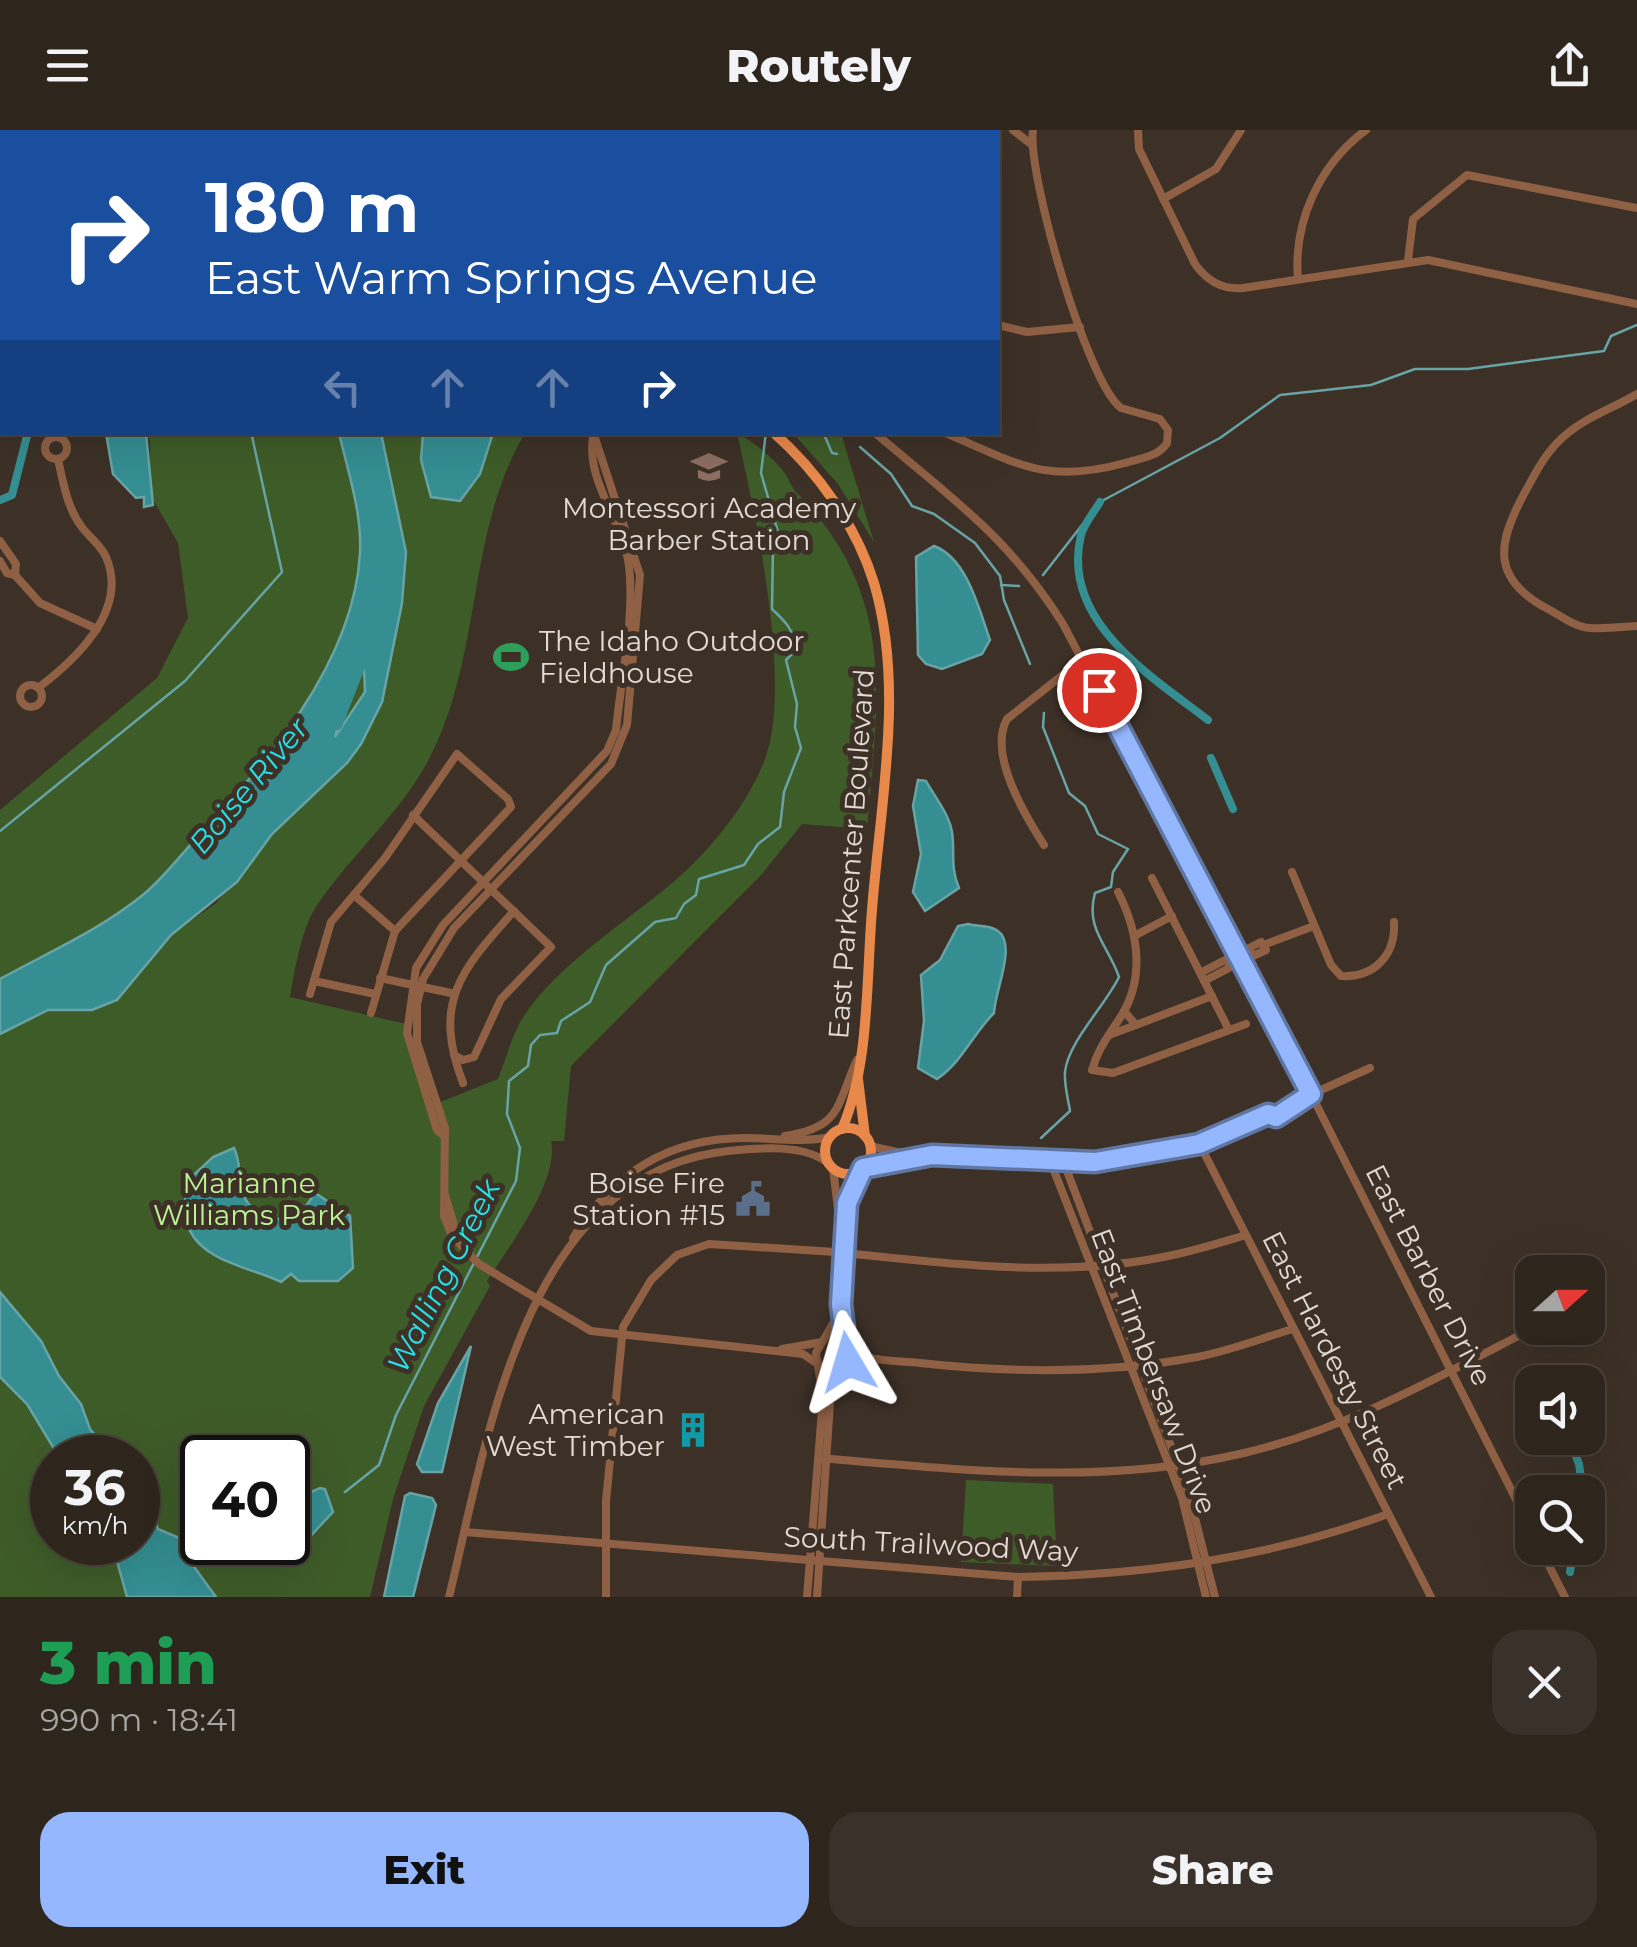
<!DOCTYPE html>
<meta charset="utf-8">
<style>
body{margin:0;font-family:Montserrat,sans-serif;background:#3a312a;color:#f1f3f6;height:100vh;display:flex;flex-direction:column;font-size:38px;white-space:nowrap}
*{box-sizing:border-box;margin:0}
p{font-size:32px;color:#a7a5a4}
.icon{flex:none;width:55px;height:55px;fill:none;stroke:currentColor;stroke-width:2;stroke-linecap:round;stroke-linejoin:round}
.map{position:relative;height:1467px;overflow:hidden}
.sheet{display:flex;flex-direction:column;background:#2e251d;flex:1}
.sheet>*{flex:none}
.hud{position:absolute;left:0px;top:0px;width:1000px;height:305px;box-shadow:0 10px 40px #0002,0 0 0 2px #49423b;background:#1a4fa0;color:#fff;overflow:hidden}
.needle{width:65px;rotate:69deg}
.tools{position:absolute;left:1515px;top:1125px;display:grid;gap:20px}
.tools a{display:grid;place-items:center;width:90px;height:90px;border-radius:20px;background:#2e251d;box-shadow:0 10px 40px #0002,0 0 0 2px #49423b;font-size:50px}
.speed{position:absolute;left:30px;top:1305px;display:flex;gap:20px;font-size:50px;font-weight:700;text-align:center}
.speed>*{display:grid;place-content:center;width:130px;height:130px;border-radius:50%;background:#2e251d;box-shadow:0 10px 40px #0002,0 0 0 2px #49423b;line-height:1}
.speed small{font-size:25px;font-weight:400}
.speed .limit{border:5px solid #111;border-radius:15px;background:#fff;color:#111}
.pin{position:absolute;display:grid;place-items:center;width:85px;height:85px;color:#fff;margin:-42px;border:5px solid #fff;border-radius:50%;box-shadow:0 2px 10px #0007}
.me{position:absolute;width:110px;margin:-55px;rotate:353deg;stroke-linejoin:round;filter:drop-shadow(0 0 8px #0008)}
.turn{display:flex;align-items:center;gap:35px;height:210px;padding:0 40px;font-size:45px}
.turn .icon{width:130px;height:130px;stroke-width:2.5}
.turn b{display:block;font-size:70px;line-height:85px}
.lanes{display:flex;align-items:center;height:95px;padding:0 40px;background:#0003;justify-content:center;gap:50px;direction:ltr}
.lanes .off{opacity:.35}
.round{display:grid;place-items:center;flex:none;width:105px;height:105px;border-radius:30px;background:#3a312a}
.headline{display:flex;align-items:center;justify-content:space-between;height:170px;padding:0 40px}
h1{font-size:60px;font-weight:800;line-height:75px;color:#1e9e55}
.button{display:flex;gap:20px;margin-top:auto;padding:20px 40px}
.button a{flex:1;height:115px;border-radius:30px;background:#94b7fd;color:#111;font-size:40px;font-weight:800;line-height:115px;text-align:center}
.button a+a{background:#3a312a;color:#f1f3f6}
header{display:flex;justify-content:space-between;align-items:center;height:130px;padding:0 40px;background:#2e251d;font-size:45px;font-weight:800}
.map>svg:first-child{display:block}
.green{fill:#3e5c28;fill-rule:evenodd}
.water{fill:#348e92;stroke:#68a4a6;stroke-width:2.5;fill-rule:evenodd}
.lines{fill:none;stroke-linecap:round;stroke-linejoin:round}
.stream{stroke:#68a4a6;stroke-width:2.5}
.canal{stroke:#348e92;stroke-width:8}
.river{stroke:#348e92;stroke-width:14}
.minor{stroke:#8f6044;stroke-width:8}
.major{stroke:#e8884b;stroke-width:10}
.route-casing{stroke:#6077a4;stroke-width:25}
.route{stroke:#94b7fd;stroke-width:18}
.labels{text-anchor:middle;stroke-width:10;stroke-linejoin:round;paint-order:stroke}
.poi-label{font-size:28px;fill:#e1d9d3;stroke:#3d3127;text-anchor:end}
.street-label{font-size:28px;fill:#e1d9d3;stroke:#3d3127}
.park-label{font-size:28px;fill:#bbf394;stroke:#3d3127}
.water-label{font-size:30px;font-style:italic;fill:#26e0e7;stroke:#3d3127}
</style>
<header><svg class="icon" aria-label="menu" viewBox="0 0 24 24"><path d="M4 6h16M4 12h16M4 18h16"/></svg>Routely<svg class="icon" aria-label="share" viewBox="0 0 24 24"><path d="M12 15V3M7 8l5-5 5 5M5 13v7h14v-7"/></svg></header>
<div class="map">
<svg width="1637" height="1467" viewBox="0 0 1637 1467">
<rect width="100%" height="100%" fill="#3d3127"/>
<g class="green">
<path d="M146 303H339C348 342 361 382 360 422 354 533 264 638 192 714 176 730 162 750 144 764 100 799 50 823 0 849V680L157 548 188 488 178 413 150 364V311Z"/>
<path d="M381 303H525C466 402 483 526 429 629 400 685 348 727 314 780 301 802 294 843 290 867L410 895 415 931 433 975 498 949C506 929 512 904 524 886 555 838 621 795 665 759 705 727 749 675 766 626 792 550 755 382 737 303 753 312 773 327 784 342 789 348 790 355 795 361 898 465 878 567 867 699L802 694 761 745 571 936 564 1011H551C560 1050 508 1118 487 1151L490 1156 424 1276 393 1369 370 1467H216L192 1434 184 1410 158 1399 152 1384 138 1372V1328L114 1327 90 1299 81 1274 59 1246 41 1211 0 1162V904L48 880 66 879 153 826 171 805 216 773 272 704 361 614 382 572 402 473 406 422ZM202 1328H288V1412H202Z"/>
<path d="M793 303H841L874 412 838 354Z"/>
<path d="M363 519 365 562 335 608 353 536Z"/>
<path d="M0 1247 27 1274 59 1327 52 1328V1412L99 1413 102 1422 116 1421 127 1467H0Z"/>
<path d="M966 1350 1053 1354 1057 1436 961 1432Z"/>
</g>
<g class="water">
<path d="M106 303H146L153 375 144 377V367L136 368 113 344Z"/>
<path d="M339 303H381L406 422 402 473 382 572 361 614 347 633 272 704 237 752 171 805 117 870 92 880H48L0 904V849C49 822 100 800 144 764 161 750 176 731 191 714 264 637 354 534 360 423 362 382 348 342 339 303ZM363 520 365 562 335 607 353 536Z"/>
<path d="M423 303H493L480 344 460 371 431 367 421 330Z"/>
<path d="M934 416C967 428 979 479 990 510L982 524 942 539 926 534 918 525 916 427Z"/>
<path d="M918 650 926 651C935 667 949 684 952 702 955 723 950 737 959 758L925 781 913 762 921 724 913 676Z"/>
<path d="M968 794C978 797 989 794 998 801 1017 815 995 860 994 883 972 905 963 931 937 949L918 938 924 891 921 845 940 830 958 796Z"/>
<path d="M234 1018C241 1033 238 1041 241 1056 245 1084 278 1099 301 1082 306 1078 311 1068 315 1063L350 1086 353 1138 338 1151H299L291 1144 281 1152C251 1137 200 1132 187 1094 183 1083 186 1064 186 1052L213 1027Z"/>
<path d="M0 1162 41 1211 59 1246 81 1274 90 1299 114 1327H59L27 1274 0 1247Z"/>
<path d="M471 1216 442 1342H422L417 1334 438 1273Z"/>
<path d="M320 1358 325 1359 333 1382 304 1413 297 1377 300 1367Z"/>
<path d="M410 1363 432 1368 436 1375 413 1467H384L405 1366Z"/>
<path d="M138 1372 152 1384 158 1399 184 1410 192 1434 216 1467H127L112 1413 138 1412Z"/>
</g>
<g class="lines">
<g class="stream">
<path d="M181 0 186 2"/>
<path d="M664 0 666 2"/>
<path d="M823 302 832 323 837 324"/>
<path d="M860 317 891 344 912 376 934 384 975 413 1000 446 1004 470 1030 534"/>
<path d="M1043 445 1100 372 1220 308 1280 265 1371 255 1415 239H1468L1604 221 1611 206 1637 195"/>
<path d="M1001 455 1019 456"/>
<path d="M0 701 185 551 282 442 251 302"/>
<path d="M1041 1008 1070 981C1068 969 1064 954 1065 942 1068 912 1105 876 1119 847 1108 815 1085 799 1095 763L1111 757 1113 742 1128 719 1098 704 1085 676 1069 663 1043 597 1044 583"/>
<path d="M345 1362 379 1335 396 1285 516 1051 520 1018 507 984 509 951 528 936 531 915 540 905 557 903 561 891 590 872 606 835 655 792 676 788 684 774 696 765 699 749 744 735 758 714 780 697 784 662 801 618 795 597 797 574 786 530 796 520C794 500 786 492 772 479L773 415 778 402 761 343 766 302"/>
</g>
<g class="canal">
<path d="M712 0V2"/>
<path d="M0 370 12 365 28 302"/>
<path d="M1100 372C1094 382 1084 394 1081 405 1060 491 1151 546 1208 590"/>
<path d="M1211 628 1233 679"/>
<path d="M1541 1238 1547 1252"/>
<path d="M1569 1308 1579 1334 1583 1362"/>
<path d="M1570 1442 1574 1418"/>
</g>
<path class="river" d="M336 593 370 506"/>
<g class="minor">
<path d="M746 0V2"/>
<path d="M1013 0 1031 14"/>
<path d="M1138 0 1139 19 1195 134C1207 151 1222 160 1243 158L1428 130 1637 174"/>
<path d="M70 2 71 0"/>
<path d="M0 33 2 29"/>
<path d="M1163 69 1216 39 1241 0"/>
<path d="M1408 131 1413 89 1467 45 1637 78"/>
<path d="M1298 149C1293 91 1320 34 1366 0"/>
<path d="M0 185H2"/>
<path d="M998 195 1027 202 1080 197"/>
<path d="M1637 264C1610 280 1580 289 1558 312 1543 327 1534 346 1524 364 1497 414 1491 449 1548 479 1561 486 1575 497 1590 498 1606 499 1622 497 1637 496"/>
<path d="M874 302C951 368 1008 406 1063 494L1311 964 1532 1401"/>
<path d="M943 302C1017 333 1044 355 1125 333 1141 328 1158 327 1167 313L1168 300 1160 289 1121 278C1087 253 1027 44 1033 0"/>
<path d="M594 305 640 445 627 595 611 634 454 798 423 849 417 874V912L445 998 444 1086 452 1106 479 1134 591 1201 803 1224 825 1239H841"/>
<circle cx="56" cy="318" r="11"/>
<path d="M0 411 16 434 15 445 7 443 0 431"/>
<path d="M15 445 40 473 97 499"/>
<circle cx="31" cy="566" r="11"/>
<path d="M38 558C75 530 129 480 106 427 100 414 89 407 81 396 67 377 63 352 58 329"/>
<path d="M413 685 551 817 501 869 474 927 463 930 454 925"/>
<path d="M1044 715C1024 684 988 624 1007 589L1083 529"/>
<path d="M1292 742 1331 835 1341 846C1374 848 1396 825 1394 792"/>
<path d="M1152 748 1228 898"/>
<path d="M1118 762C1139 803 1146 851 1118 891 1107 908 1098 919 1092 940L1113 943 1246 894"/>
<path d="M354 765 395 801"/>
<path d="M1136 805 1172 786"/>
<path d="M1261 812 1266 820 1253 826 1249 818Z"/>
<path d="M1266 814 1314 796"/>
<path d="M1200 843 1225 830 1229 833V838L1204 851"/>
<path d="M380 848 451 863"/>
<path d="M314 851 375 864"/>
<path d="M310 864 331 792 385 728 457 624 508 669 511 677 395 801 371 883"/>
<path d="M1136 895 1212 866"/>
<path d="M1109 905 1136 895 1124 881"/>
<path d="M463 953C432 872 461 840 514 781"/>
<path d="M1301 969 1370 938"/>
<path d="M443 1005 437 1000 407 903 416 838 443 795 607 621 616 600C621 548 635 488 629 436 623 390 583 349 594 302"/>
<path d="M785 1006C842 997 836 976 857 930"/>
<path d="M1199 1013 1431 1467"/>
<path d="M870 1016 901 1023 1095 1032 1199 1013 1301 969 1298 976 1276 987 1269 985"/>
<path d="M1051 1033 1182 1368 1206 1467"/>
<path d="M1064 1033 1189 1364 1215 1467"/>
<path d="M863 1038 923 1027"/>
<path d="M445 1065 458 1108"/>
<path d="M573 1108C612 1044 669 1008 745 1008 773 1008 801 1013 830 1007"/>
<path d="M845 1123C949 1134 1060 1148 1163 1127 1191 1122 1219 1113 1246 1105"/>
<path d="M847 1217C865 1233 897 1230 920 1233 1012 1243 1106 1244 1197 1227 1229 1221 1262 1208 1293 1199"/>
<path d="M782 1219 822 1212"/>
<path d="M844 1237 878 1229"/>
<path d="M819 1328C960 1340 1105 1356 1244 1323 1343 1300 1435 1249 1524 1203"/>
<path d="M465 1402 1018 1447C1147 1445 1267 1428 1388 1384"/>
<path d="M1540 1418 1565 1467"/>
<path d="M449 1467C488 1308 524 1043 728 1021 757 1018 807 1013 830 1035"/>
<path d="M606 1467V1371L623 1197 651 1150 677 1125 709 1114 835 1122"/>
<path d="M807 1467 823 1268 816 1223 835 1190 839 1088 833 1038"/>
<path d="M817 1467 831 1258 849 1227 842 1158 847 1073 858 1042"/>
<path d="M1017 1467 1018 1447"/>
</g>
<g class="major">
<path d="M373 0 376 2"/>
<path d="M773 302C818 342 856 395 874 453 905 557 880 675 872 780 866 851 870 934 842 999"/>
<path d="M858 949 865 1006"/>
<circle cx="848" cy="1021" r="23"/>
</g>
</g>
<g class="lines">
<defs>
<path id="route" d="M848 1232 841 1174 847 1073 863 1038 932 1025 1095 1032 1199 1014 1268 984 1276 987 1311 964 1099 560"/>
</defs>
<use href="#route" class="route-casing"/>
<use href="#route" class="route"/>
</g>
<defs>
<symbol id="school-bare" viewBox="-9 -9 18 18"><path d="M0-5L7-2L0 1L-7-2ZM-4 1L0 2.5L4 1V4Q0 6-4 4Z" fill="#8d6e63" stroke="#3d3127" stroke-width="2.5" paint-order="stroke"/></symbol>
<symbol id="stadium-bare" viewBox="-9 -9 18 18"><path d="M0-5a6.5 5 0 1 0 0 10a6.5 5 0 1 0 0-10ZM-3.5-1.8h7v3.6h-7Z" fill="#2e9e5b" stroke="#3d3127" stroke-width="2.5" paint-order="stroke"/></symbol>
<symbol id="civic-bare" viewBox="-9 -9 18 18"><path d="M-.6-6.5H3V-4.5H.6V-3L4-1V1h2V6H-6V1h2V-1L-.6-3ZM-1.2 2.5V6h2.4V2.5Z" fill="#5c6f8a" stroke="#3d3127" stroke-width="2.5" paint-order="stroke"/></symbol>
<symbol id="building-bare" viewBox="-9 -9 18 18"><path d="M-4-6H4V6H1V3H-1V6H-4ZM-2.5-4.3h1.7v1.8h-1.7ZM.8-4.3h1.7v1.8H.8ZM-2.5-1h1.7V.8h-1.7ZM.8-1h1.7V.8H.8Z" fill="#0f9aa8" stroke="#3d3127" stroke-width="2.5" paint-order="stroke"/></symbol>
</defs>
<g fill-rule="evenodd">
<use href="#school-bare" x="684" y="312" width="50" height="50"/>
<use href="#stadium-bare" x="486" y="502" width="50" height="50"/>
<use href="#civic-bare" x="728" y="1044" width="50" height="50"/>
<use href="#building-bare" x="668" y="1275" width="50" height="50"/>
</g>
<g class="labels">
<g class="poi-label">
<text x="709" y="388" text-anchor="middle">Montessori Academy<tspan x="709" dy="32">Barber Station</tspan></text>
<text x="539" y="521" text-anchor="start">The Idaho Outdoor<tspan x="539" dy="32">Fieldhouse</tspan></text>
<text x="725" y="1063">Boise Fire<tspan x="725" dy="32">Station #15</tspan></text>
<text x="665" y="1294">American<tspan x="665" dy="32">West Timber</tspan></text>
</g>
<g class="street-label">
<text transform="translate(851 724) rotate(-86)" y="10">East Parkcenter Boulevard</text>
<text transform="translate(1429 1145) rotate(63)" y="10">East Barber Drive</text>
<text transform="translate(1335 1230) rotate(63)" y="10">East Hardesty Street</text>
<text transform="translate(1154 1241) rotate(69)" y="10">East Timbersaw Drive</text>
<text transform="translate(931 1414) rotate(3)" y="10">South Trailwood Way</text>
</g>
<g class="park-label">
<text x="249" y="1063">Marianne<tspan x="249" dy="32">Williams Park</tspan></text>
</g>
<g class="water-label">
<text transform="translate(249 656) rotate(-50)" y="10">Boise River</text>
<text transform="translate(444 1146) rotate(-63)" y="10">Walling Creek</text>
</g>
</g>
</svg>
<div class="tools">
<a><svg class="needle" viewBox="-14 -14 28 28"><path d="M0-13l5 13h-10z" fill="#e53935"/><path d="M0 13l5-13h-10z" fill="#a7a5a4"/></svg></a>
<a><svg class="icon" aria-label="sound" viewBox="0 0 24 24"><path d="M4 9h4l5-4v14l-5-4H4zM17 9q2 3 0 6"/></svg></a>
<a><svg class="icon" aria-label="search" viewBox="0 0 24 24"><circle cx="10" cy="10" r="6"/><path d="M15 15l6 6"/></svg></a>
</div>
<div class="speed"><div>36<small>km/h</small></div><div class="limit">40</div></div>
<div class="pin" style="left:1099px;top:560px;background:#d93025"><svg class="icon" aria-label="arrive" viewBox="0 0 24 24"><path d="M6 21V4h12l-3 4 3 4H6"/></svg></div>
<svg class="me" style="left:848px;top:1232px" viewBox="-20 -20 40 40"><path d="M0-17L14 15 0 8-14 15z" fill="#94b7fd" stroke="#fff" stroke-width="4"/></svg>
<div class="hud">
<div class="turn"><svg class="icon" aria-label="right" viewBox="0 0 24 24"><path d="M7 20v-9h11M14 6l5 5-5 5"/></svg><div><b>180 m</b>East Warm Springs Avenue</div></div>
<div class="lanes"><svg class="icon off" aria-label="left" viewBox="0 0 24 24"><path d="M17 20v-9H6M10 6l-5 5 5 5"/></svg><svg class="icon off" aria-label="ahead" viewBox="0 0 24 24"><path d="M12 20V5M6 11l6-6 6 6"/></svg><svg class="icon off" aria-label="ahead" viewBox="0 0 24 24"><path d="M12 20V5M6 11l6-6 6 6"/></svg><svg class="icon" aria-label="right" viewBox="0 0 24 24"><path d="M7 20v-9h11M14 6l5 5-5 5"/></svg></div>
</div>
</div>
<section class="sheet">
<div class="headline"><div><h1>3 min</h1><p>990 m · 18:41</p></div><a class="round"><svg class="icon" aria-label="close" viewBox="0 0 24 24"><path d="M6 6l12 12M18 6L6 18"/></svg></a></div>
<div class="button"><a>Exit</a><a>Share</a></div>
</section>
